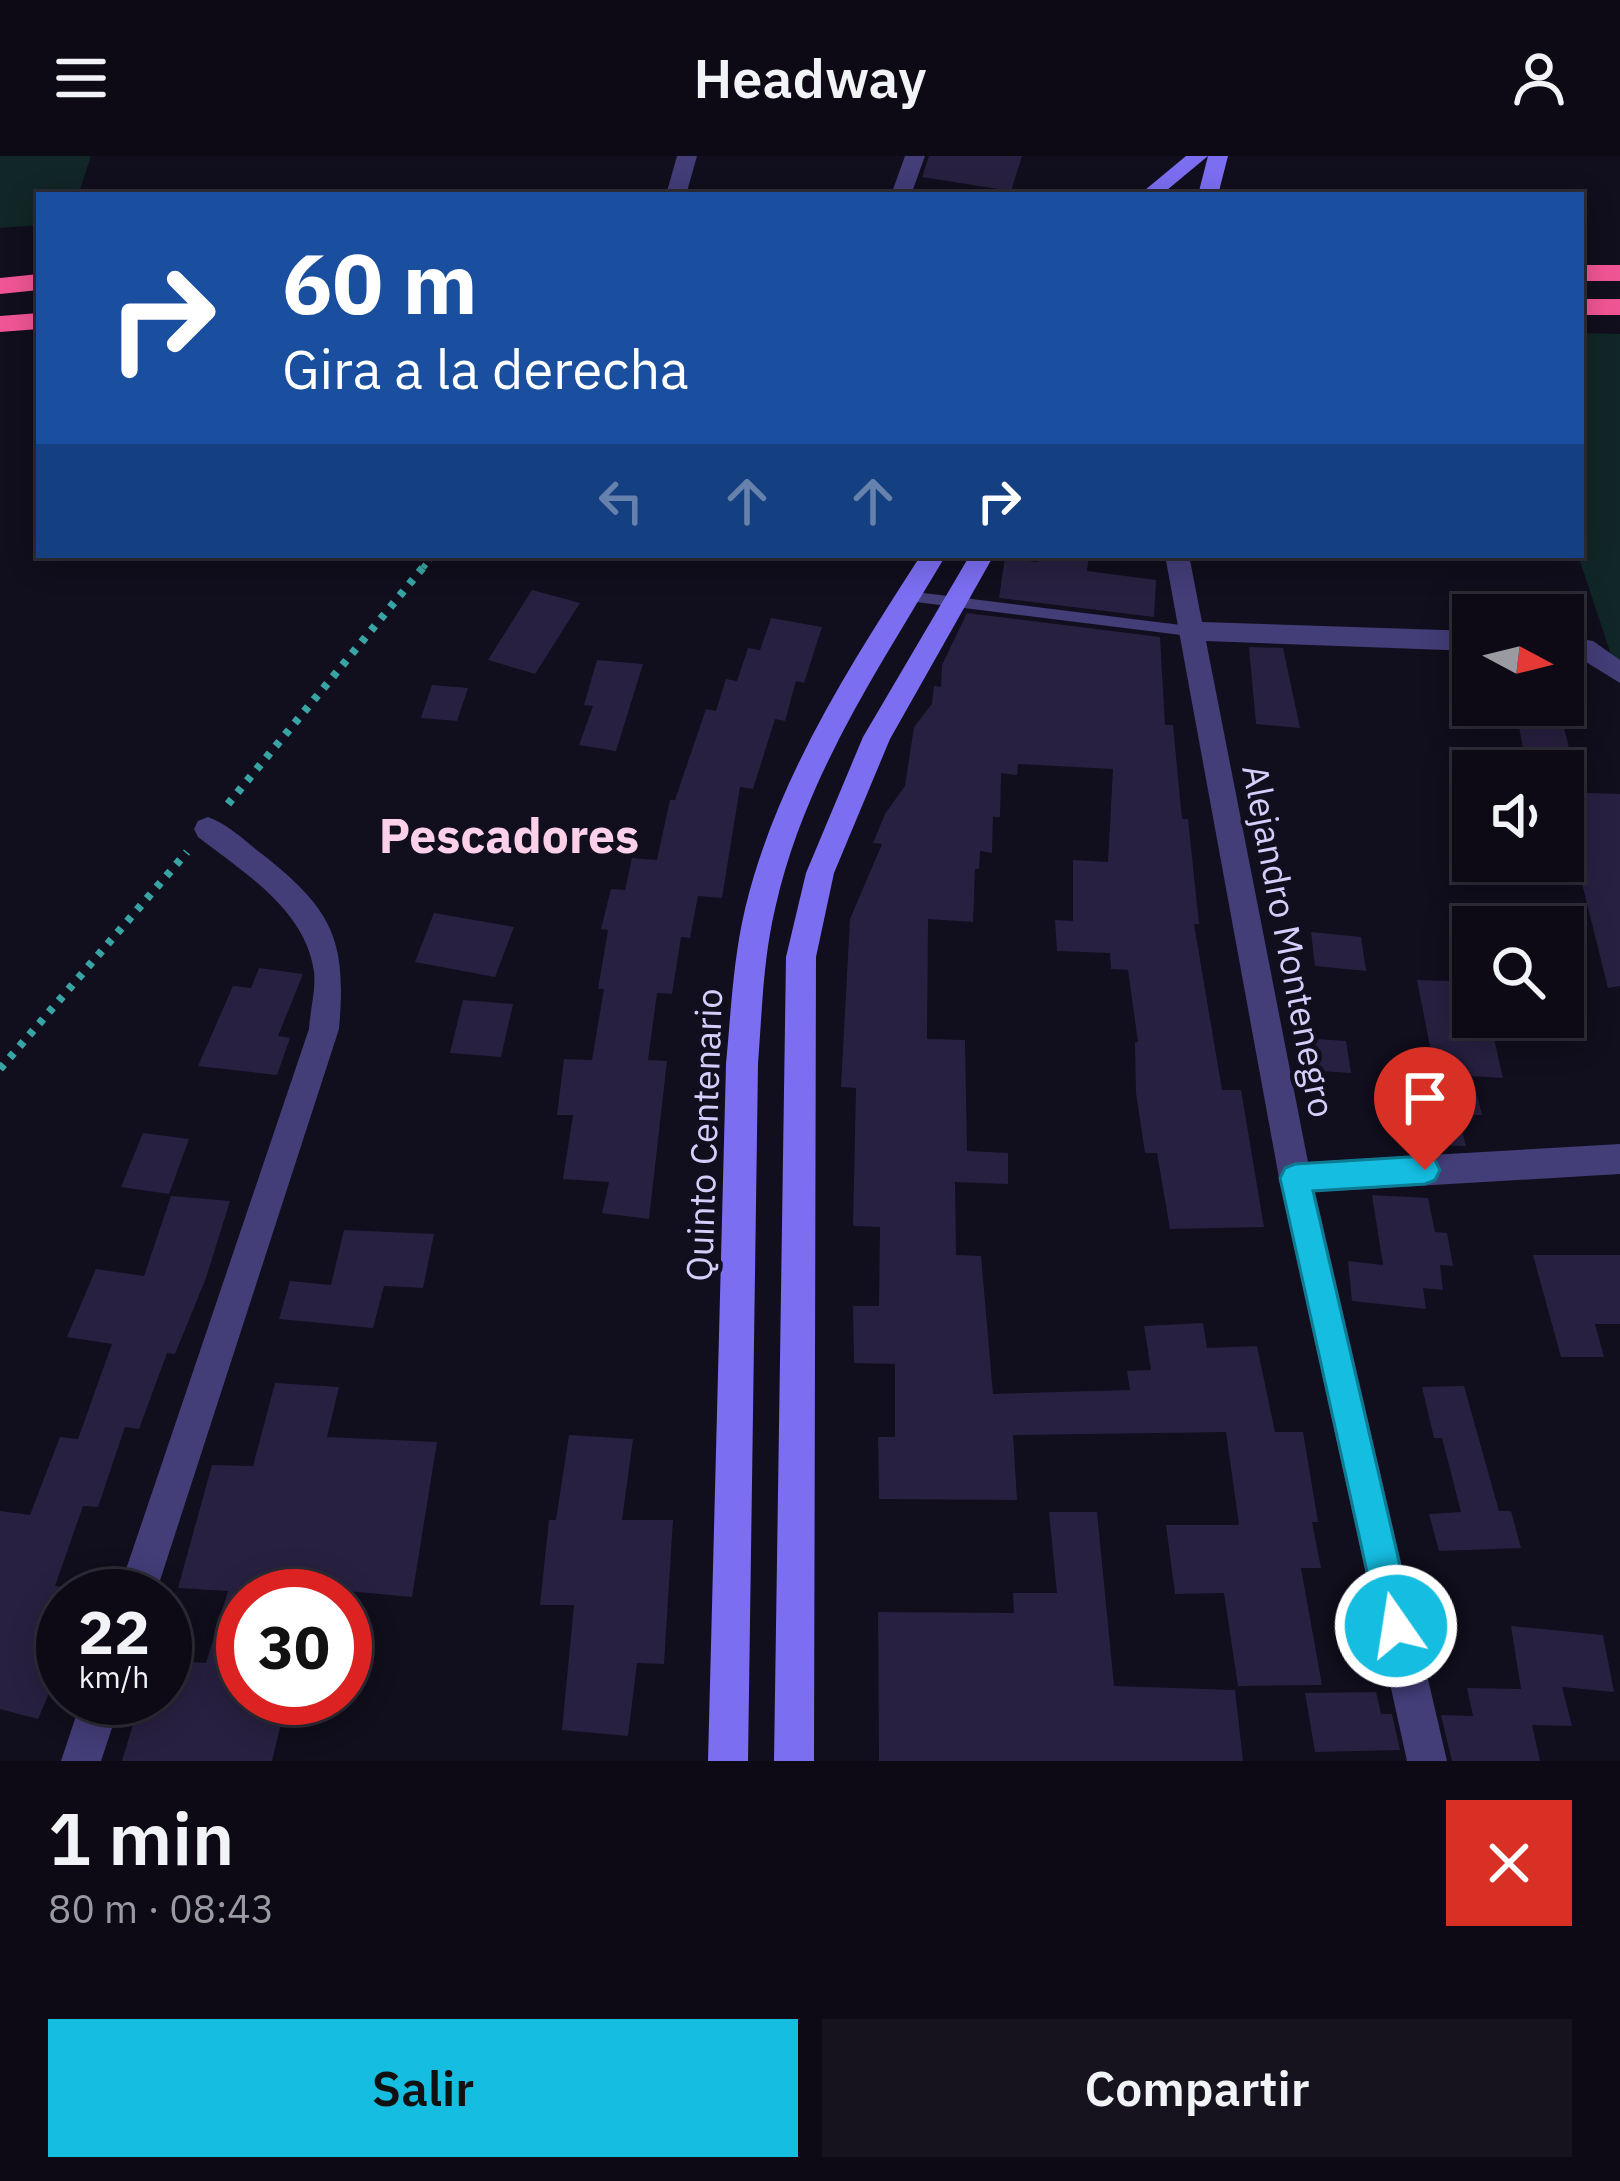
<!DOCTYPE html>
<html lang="es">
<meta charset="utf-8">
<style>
body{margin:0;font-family:"IBM Plex Sans",sans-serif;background:#16131f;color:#f1f3f6;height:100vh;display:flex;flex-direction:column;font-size:45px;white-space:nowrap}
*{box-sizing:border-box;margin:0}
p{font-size:39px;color:#9a9aa1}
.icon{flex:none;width:66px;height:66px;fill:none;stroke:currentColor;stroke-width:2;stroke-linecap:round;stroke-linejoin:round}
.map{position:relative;height:1605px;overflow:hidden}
.panel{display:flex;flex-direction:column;background:#0d0a16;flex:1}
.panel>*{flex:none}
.guide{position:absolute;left:36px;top:36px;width:1548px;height:366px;border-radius:0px;box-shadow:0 6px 30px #0003,0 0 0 3px #2d2b35;background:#1a4fa0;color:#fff;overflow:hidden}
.needle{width:78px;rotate:97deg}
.controls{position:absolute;left:1452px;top:438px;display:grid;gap:24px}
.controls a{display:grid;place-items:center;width:132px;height:132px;border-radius:0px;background:#0d0a16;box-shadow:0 6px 30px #0003,0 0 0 3px #2d2b35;font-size:60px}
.speed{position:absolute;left:36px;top:1413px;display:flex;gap:24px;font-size:60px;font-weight:700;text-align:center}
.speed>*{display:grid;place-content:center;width:156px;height:156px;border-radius:50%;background:#0d0a16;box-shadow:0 6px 30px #0003,0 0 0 3px #2d2b35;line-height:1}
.speed small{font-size:30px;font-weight:400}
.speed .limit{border:18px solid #d22;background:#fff;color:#111}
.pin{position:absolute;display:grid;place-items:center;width:102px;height:102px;color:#fff;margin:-123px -51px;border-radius:50% 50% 50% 0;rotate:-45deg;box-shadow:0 0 12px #0007}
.pin .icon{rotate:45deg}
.me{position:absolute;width:132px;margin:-66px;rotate:347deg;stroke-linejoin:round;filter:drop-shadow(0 0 9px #0008)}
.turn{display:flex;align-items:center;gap:42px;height:252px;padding:0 48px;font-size:54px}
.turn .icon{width:156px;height:156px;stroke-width:2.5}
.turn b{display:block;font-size:84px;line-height:102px}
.lanes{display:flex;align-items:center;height:114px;padding:0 48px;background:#0003;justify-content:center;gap:60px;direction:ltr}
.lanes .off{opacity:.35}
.round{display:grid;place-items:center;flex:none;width:126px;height:126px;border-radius:0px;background:#16131f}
.overview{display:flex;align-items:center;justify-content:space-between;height:204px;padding:0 48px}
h1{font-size:72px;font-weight:600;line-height:90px}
.button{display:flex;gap:24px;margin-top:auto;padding:24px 48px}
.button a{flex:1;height:138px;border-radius:0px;background:#15bde0;color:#111;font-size:48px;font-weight:600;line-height:138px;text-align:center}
.button a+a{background:#16131f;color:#f1f3f6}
header{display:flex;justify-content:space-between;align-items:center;height:156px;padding:0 48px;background:#0d0a16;font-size:54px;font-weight:600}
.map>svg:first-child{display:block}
.green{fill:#112626}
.building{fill:#282040}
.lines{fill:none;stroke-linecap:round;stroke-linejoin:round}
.path-far1{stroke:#38a4a4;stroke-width:6;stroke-dasharray:4.5 6;stroke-linecap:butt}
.path{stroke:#38a4a4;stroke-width:8;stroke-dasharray:6 9;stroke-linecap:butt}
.lane{fill:#433d78;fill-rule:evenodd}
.street{fill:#433d78;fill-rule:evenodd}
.secondary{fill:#7b6ef1;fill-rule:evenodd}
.highway{fill:#ef5594;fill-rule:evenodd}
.route{fill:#15bde0;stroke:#0e7b92;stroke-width:3}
.labels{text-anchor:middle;stroke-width:9;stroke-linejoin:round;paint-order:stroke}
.street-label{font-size:36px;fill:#d6cefa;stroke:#110e1d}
.district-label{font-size:48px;font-weight:bold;fill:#fbd0e8;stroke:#110e1d}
</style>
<header><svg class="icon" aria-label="menu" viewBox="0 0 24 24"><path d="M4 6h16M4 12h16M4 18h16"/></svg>Headway<svg class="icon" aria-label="person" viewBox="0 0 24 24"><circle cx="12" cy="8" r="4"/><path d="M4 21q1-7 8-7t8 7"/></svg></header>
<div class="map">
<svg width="1620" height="1605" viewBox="0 0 1620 1605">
<rect width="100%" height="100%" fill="#110e1d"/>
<g class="green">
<path d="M0 0H91L78 39H39V69L0 72Z"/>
<path d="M1581 177 1620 178V526L1578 399Z"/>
</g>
<g class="building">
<path d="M929 0H1022L1011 35 922 21Z"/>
<path d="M1039 399H1089L1087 415 1156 424 1154 461 999 442 1005 402 1037 406Z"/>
<path d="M532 434 580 447 535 518 488 504Z"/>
<path d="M967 457 1160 481 1165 569H1173L1182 663H1188L1199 768H1194L1222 934H1241L1264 1071 1170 1073 1157 997H1145L1136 937 1135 886H1138L1128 814 1111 813 1110 797 1057 795 1055 764 1073 765V704L1108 706 1113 613 1018 608 1017 619 1001 617 1000 661H993L992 697 980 695 979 713H975L973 766 928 763 927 883 965 884 967 995 1008 997V1028L955 1026 956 1099 981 1100 993 1238 1130 1234 1127 1215 1151 1214 1144 1170 1203 1167 1207 1192 1257 1190 1275 1276H1303L1318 1366H1312L1321 1412H1301L1322 1529 1238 1530 1224 1437 1175 1438 1166 1369H1239L1226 1276 1013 1279 1017 1344 879 1343 878 1281H895V1208L854 1207 853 1150H879L880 1071 853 1070 856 932 841 931 850 763 882 688 873 687 885 658 905 630 914 571 932 548 934 530 941 531 942 509Z"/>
<path d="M771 462 822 471 804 527 796 525 785 565 775 563 753 633 740 631 722 742 698 740 690 782 681 781 672 838 657 837 648 904 667 905 649 1063 602 1057 609 1026 563 1023 573 959H557L564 903 592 904 604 833H598L608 774 601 773 611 733 625 734 632 702 657 704 670 644H675L706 553 716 555 726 523 737 525 748 492 760 494Z"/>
<path d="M1249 491 1283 492 1300 572 1256 568Z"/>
<path d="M597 504 643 508 616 595 579 589 593 550 584 549Z"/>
<path d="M432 529 468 532 457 565 421 562Z"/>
<path d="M1517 560 1562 564 1570 596 1523 592Z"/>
<path d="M1563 636 1620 638V830L1608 832 1570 679 1563 678Z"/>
<path d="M434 757 514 771 495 821 415 806Z"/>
<path d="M1311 776 1361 781 1366 815 1315 810Z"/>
<path d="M259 812 303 818 278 880 290 882 277 919 198 910 233 830 251 832Z"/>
<path d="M1417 824 1473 826V861H1489L1503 922 1472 920 1482 959H1458L1466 990 1433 989 1425 956 1443 957Z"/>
<path d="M463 844 513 848 501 901 450 897Z"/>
<path d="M1301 882 1346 885 1351 917 1305 914Z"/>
<path d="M143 977 189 983 169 1038 121 1031Z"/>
<path d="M1372 1039 1428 1042 1435 1076 1447 1077 1453 1110 1440 1109 1443 1134 1423 1132 1426 1153 1352 1145 1348 1105 1383 1109Z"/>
<path d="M171 1040 230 1045 206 1122 175 1198 167 1197 139 1273 125 1271 98 1351 83 1350 55 1430 72 1432 69 1440H63V1459L42 1519 55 1523 38 1563 0 1553V1355L30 1359 60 1281 78 1283 112 1188 67 1181 96 1113 144 1120Z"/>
<path d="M344 1074 434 1078 423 1132 384 1130 373 1172 279 1163 290 1125 331 1129Z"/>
<path d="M1533 1099H1620V1168H1595L1604 1201H1561Z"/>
<path d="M275 1227 339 1231 327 1281 437 1286 412 1441 336 1434 335 1440 243 1436V1542H287L272 1605H122L141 1542H165V1504L206 1507 228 1435 178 1432 212 1309 253 1310Z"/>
<path d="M1464 1230 1499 1355H1511L1521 1392 1439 1395 1429 1358 1461 1356 1442 1282H1434L1422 1231Z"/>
<path d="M569 1279 633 1283 622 1364H673L664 1508 637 1507 628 1580 562 1574 574 1449H540L549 1364H556Z"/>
<path d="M1049 1356H1097L1114 1530 1235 1534 1243 1605H879L878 1456 1014 1457 1013 1437H1057Z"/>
<path d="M1511 1470 1603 1479 1614 1536 1562 1531 1572 1570 1532 1569 1540 1605H1452L1441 1559 1473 1560 1467 1532 1521 1533Z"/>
<path d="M1376 1536 1381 1558H1392L1400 1594 1315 1596 1305 1537Z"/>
</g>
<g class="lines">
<path class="path-far1" d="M423 412 433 399"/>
<g class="path">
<path d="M228 648 425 409"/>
<path d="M0 913 187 696"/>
</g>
<path class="lane" d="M908 435 1189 470 1196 475 1189 480 908 445 901 440Z"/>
<g class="street">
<path d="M677 0H697L686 39H666Z"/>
<path d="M905 0H925L911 39H891Z"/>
<path d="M1165 399H1189L1202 466 1473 475V495L1206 485 1308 1006 1620 988V1018L1315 1036 1447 1605H1407L1279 1022Z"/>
<path d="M1563 480 1593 485 1620 504V527L1578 501 1563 500Z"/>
<path d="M208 661C228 668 245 685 262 698 333 754 347 784 339 873L155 1440H117L309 873C310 854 316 835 314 816 306 754 243 716 198 681L194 673 198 665Z"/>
<path d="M82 1542H122L101 1605H61Z"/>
</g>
<g class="secondary">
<path d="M1186 0H1208L1161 39H1139Z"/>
<path d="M1208 0H1228L1218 39H1198Z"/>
<path d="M921 399H946C879 512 804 622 775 753 763 804 762 856 758 908L748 1605H708L726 908C731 856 733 804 745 753 776 624 850 509 921 399Z"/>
<path d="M970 399H994L890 583 834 717 816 801 814 1605H774L786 801 806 717 863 581Z"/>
</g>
<g class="highway">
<rect x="1581" y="109" width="39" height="16"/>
<path d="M39 118V134L0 138V122Z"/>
<rect x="1581" y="143" width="39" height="16"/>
<path d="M39 157V173L0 176V160Z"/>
</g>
</g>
<path class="route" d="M1425 1000 1435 1004 1440 1014 1435 1024 1425 1028 1313 1035 1414 1470 1409 1483 1396 1488 1384 1483 1379 1470 1280 1022 1285 1012 1295 1008Z"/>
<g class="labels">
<g class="street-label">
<text transform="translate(1289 785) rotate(79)" y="13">Alejandro Montenegro</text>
<text transform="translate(704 979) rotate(-88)" y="13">Quinto Centenario</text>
</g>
<g class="district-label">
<text x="509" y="697">Pescadores</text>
</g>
</g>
</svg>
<div class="controls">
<a><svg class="needle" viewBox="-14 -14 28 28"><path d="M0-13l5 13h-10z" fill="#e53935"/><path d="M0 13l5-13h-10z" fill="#9a9aa1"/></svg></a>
<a><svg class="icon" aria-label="sound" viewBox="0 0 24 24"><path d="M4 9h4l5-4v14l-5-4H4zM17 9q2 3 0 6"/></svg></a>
<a><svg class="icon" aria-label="search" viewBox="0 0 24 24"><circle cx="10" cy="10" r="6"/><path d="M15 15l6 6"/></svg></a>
</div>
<div class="speed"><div>22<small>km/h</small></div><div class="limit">30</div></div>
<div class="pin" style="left:1425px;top:1014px;background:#d93025"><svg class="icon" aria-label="arrive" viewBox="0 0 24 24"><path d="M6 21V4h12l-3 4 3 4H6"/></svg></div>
<svg class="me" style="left:1396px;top:1470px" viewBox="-20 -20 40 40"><circle r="17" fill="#15bde0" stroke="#fff" stroke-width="3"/><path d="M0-11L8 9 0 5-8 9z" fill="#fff"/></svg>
<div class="guide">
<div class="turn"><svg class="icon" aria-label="right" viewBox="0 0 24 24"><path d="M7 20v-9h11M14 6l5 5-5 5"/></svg><div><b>60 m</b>Gira a la derecha</div></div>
<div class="lanes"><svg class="icon off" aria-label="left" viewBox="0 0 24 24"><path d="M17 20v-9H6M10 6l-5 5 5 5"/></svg><svg class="icon off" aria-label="ahead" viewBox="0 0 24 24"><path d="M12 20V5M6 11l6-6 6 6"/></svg><svg class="icon off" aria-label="ahead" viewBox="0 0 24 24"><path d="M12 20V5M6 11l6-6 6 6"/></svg><svg class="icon" aria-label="right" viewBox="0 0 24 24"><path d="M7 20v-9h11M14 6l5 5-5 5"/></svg></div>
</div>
</div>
<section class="panel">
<div class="overview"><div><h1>1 min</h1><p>80 m · 08:43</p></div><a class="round" style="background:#d93025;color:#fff"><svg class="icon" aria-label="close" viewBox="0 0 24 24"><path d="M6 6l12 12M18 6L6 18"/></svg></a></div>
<div class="button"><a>Salir</a><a>Compartir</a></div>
</section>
